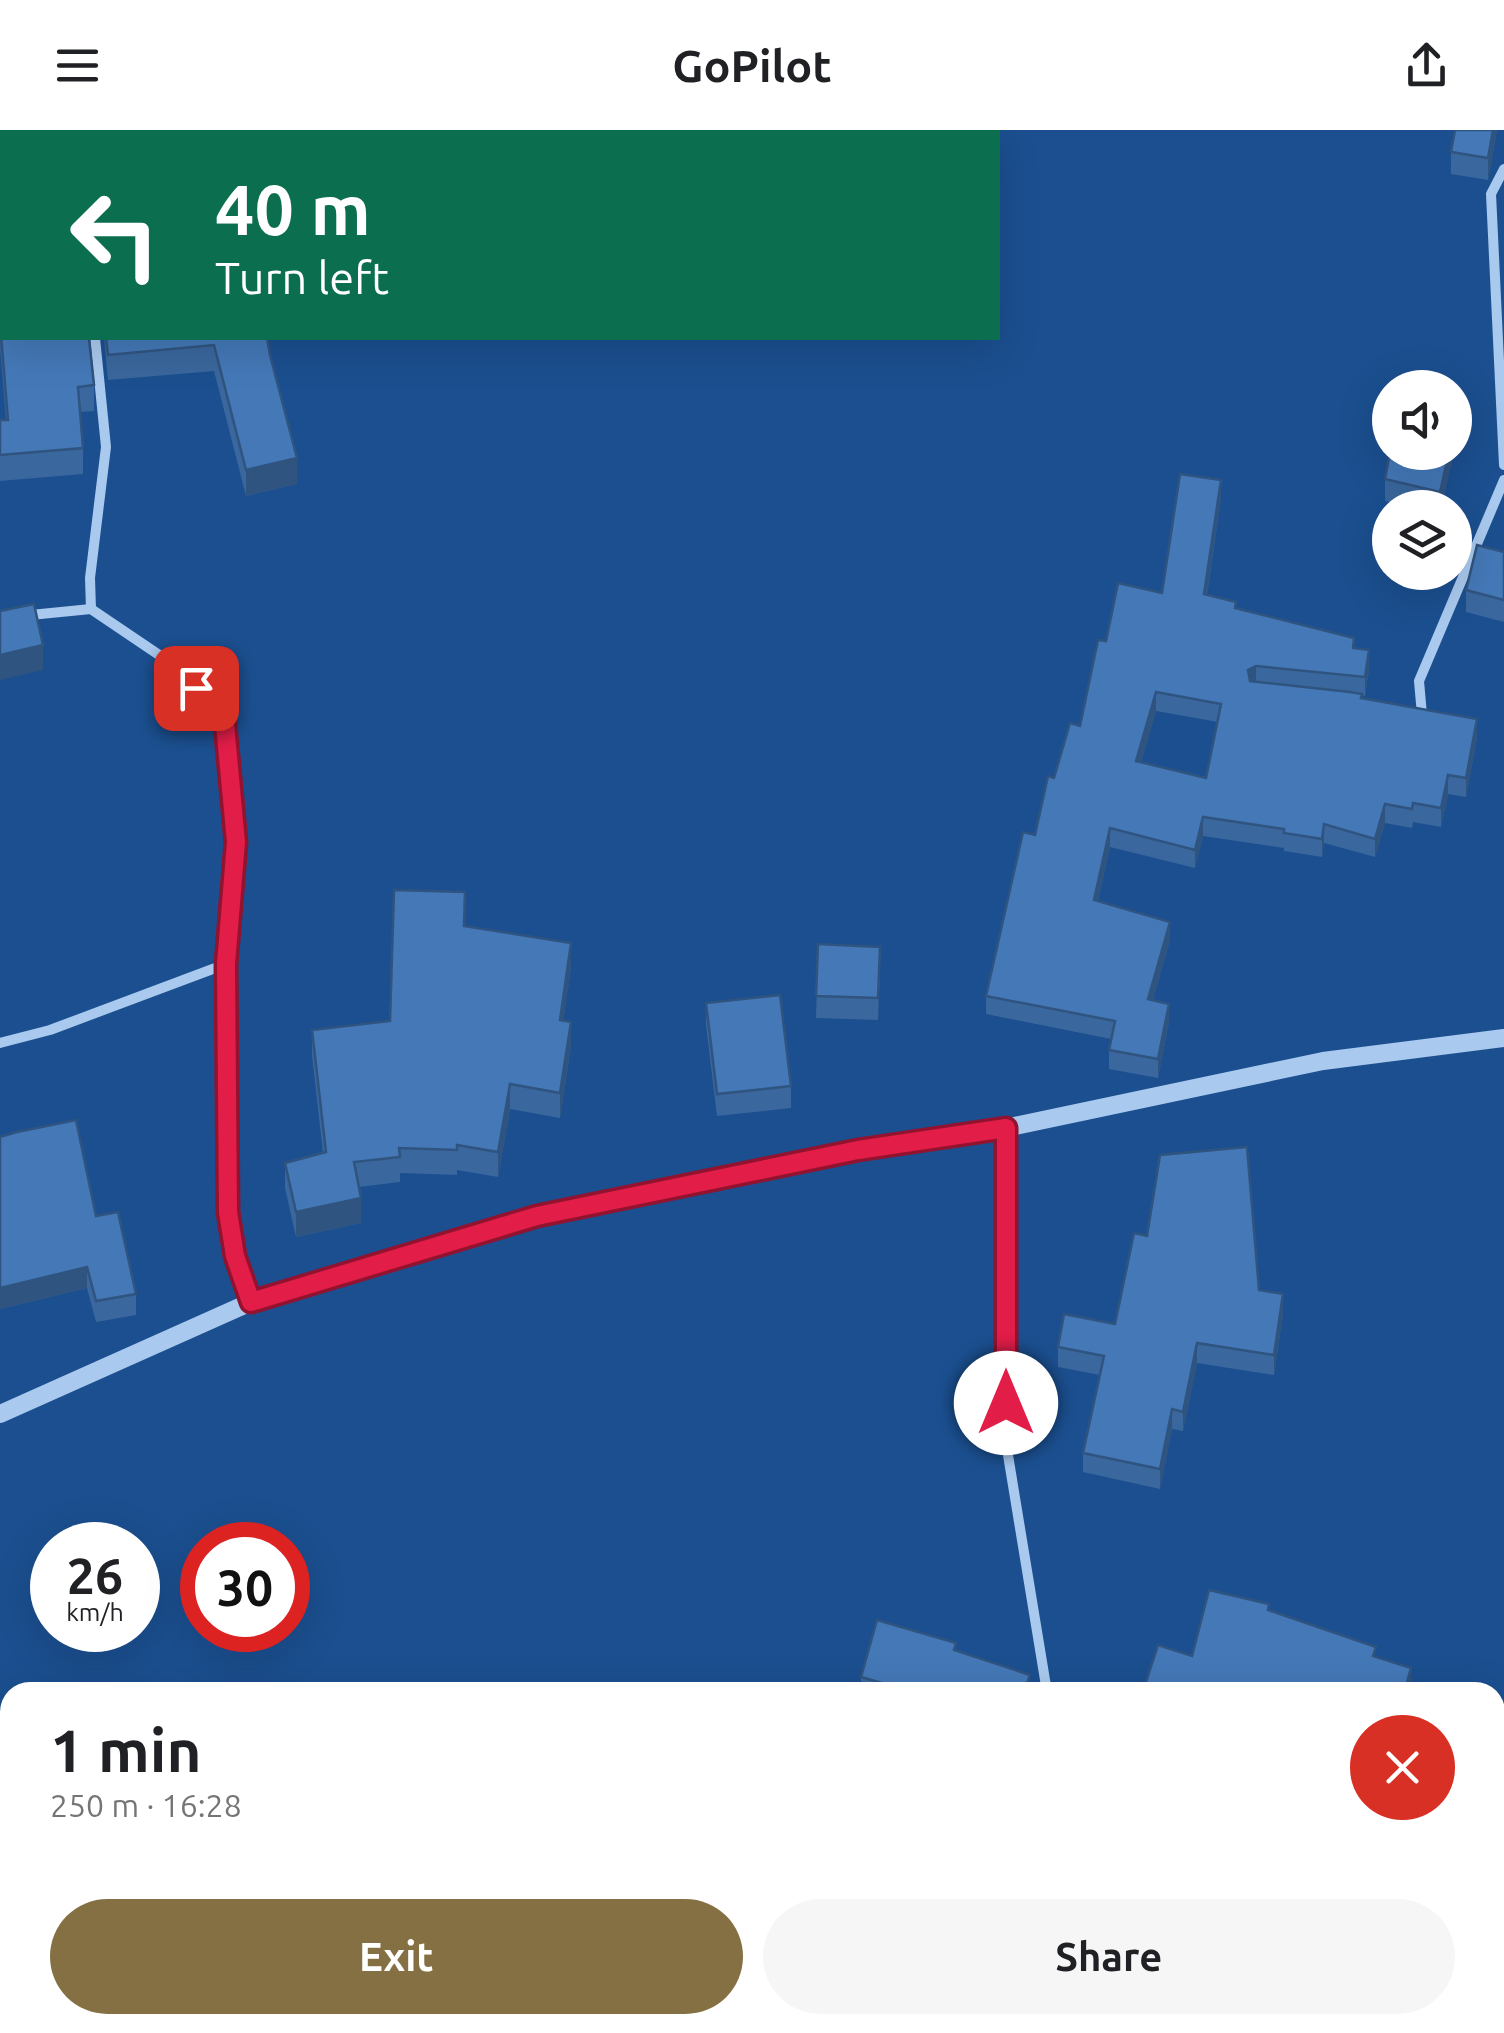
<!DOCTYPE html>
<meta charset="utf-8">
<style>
body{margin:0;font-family:Ubuntu,sans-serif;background:#f6f6f6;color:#202124;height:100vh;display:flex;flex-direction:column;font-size:38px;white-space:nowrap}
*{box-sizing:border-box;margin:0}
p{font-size:32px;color:#757577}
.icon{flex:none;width:55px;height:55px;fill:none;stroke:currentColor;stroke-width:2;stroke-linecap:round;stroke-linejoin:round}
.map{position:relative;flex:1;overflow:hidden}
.details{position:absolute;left:0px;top:1552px;width:1505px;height:352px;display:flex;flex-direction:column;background:#fff;border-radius:30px 30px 0 0;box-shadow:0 10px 40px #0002}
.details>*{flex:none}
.guide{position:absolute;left:0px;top:0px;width:1000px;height:210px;box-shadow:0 10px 40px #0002;background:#0b6e4f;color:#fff;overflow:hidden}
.tools{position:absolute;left:1372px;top:240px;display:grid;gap:20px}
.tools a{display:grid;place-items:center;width:100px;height:100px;border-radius:50%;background:#fff;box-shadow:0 10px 40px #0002;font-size:50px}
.speed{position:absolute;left:30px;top:1392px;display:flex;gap:20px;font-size:50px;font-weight:700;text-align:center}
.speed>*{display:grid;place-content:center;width:130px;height:130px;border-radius:50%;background:#fff;box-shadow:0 10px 40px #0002;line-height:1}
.speed small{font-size:25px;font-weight:400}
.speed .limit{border:15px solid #d22;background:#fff;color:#111}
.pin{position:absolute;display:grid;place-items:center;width:85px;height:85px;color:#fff;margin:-42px;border-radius:20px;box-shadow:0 5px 15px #0006}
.me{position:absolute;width:110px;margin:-55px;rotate:0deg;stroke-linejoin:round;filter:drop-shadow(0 0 8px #0008)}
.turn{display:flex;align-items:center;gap:35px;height:210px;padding:0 50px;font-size:45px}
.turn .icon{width:130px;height:130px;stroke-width:2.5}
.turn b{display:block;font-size:70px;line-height:85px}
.round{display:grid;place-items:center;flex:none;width:105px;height:105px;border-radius:52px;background:#f6f6f6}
.head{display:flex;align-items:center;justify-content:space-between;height:170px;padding:0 50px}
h1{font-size:60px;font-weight:700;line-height:75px}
.action{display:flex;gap:20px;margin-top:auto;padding:20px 50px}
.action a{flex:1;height:115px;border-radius:60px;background:#847042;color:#fff;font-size:40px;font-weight:700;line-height:115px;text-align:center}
.action a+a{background:#f6f6f6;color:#202124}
header{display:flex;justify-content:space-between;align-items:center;height:130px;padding:0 50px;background:#fff;font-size:45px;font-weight:700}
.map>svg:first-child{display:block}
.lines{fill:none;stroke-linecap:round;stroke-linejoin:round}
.minor{stroke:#a9c9ee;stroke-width:10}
.tertiary{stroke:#a9c9ee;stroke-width:18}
.wall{fill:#3a679d;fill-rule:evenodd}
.shaded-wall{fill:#305480}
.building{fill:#4478b7;stroke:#305480;stroke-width:2.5;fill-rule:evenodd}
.route-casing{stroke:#92132f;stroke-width:25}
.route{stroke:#e11d48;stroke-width:18}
</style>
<header><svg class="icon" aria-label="menu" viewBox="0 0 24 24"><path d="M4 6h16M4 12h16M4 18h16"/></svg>GoPilot<svg class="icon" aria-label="share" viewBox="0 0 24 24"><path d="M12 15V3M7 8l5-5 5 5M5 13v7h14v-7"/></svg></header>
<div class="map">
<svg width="1504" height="1903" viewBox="0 0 1504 1903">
<rect width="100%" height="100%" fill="#1b4f8f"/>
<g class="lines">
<g class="minor">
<path d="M97 0 98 2"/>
<path d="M1504 39 1491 64 1504 335"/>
<path d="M95 208 106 317 90 448 91 479 168 531 224 584 237 711 226 834 228 1082 235 1126 251 1172"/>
<path d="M0 488 91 479"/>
<path d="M1416 584 1422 585 1419 551 1504 350"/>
<path d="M0 913 50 900 226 834"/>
<path d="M1005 998 1006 1313 1047 1562"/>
<path d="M1108 1895 1112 1903"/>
</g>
<path class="tertiary" d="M0 1284 251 1172 537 1085 858 1020 1005 998 1323 931 1504 908"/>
</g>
<g class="wall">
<path d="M1455 0H1497L1488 50 1451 44V22Z"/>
<path d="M0 175 94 255V281L80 282 83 318V344L0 351V290H6L0 218Z"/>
<path d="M104 208H267L297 354 246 366 214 241 108 250Z"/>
<path d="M1454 322 1441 378H1412L1385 371V349Z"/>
<path d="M1221 369 1207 465 1236 479 1354 518 1369 539 1365 566 1362 565V568L1477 608 1466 667 1448 664 1441 697 1413 692 1412 698 1385 693 1375 727 1324 713 1322 727 1284 721V718L1203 706 1195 738 1110 717 1098 771 1170 810 1153 870 1169 892 1158 948 1109 939V920L1111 909 986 884V866L1054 648 1080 596 1106 511 1162 463ZM1156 581 1218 592 1206 648 1141 632Z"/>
<path d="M1504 422V492L1466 482V460Z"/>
<path d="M465 797 571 838 563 891 571 917 560 988 510 979 498 1047 457 1040V1045L400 1043V1052L359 1057 361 1093 296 1107 285 1058V1033L323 1023 312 925V900L390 891Z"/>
<path d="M818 814 880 839 878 890 816 888Z"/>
<path d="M706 873 791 956V978L717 986 706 895Z"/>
<path d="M0 1007 96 1086 136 1164V1185L96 1192 87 1158 0 1179Z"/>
<path d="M1259 1160 1283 1184 1274 1245 1197 1233 1183 1301 1172 1299 1160 1359 1083 1342V1323L1100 1245 1058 1237V1217L1115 1194Z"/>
<path d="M956 1520 1030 1562H861V1547Z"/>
<path d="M886 1895H979L977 1903H900L886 1900Z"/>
<path d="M1192 1895H1214L1204 1897 1202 1903H1193Z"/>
<path d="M1339 1895H1495L1504 1903H1337Z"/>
</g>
<g class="shaded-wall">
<path d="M1493 0H1497L1488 50V28Z"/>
<path d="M1449 322H1454L1441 378H1440V362Z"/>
<path d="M297 328V354L246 366V340Z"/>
<path d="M1221 350V369L1204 483V464Z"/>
<path d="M43 515V540L0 550V525Z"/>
<path d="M1369 520V539L1365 566V547Z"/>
<path d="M1256 536V554L1248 559V540Z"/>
<path d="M1156 562V581L1136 650V631Z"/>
<path d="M1477 589V608L1466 667V648Z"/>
<path d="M1448 645V664L1441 697V678Z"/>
<path d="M1385 674V693L1375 727V709Z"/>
<path d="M1203 687V706L1195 738V720Z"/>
<path d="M1324 694V713L1322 727V709Z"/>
<path d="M1110 698V717L1094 788V770Z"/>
<path d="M1170 792V810L1148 888V869Z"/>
<path d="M571 813V838L560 915V890Z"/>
<path d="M1169 874V892L1158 948V929Z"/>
<path d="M571 892V917L560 988V963Z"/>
<path d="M510 954V979L498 1047V1022Z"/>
<path d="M361 1068V1093L296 1107V1082Z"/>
<path d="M87 1137V1158L0 1179V1158Z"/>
<path d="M1283 1164V1184L1274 1245V1225Z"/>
<path d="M1197 1213V1233L1183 1301V1282Z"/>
<path d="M1172 1279V1299L1160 1359V1339Z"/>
<path d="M1411 1538V1558L1410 1562H1404Z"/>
<path d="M1030 1545V1562H1024Z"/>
<path d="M1199 1895H1204L1202 1903H1197Z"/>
</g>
<g class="building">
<path d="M1455 0H1493L1488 28 1451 22Z"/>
<path d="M0 175H2V208H89L94 255 78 257 83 318 0 325V290H8L0 193Z"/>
<path d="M106 208H267L270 225 297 328 246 340 214 215 108 225Z"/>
<path d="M1390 322H1449L1440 362 1385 349Z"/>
<path d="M1180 344 1221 350 1204 464 1236 472 1235 478 1354 508 1353 518 1369 520 1365 547 1256 536 1248 540 1250 551 1350 562 1362 564 1361 568 1477 589 1466 648 1448 645 1441 678 1413 673 1412 679 1385 674 1375 709 1324 694 1322 709 1284 703V699L1203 687 1195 720 1110 698 1094 770 1170 792 1148 869 1169 874 1158 929 1109 920 1115 891 986 866 1023 702 1035 705 1048 646 1054 648 1070 593 1080 596 1098 510 1106 511 1118 453 1162 463ZM1156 562 1221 574 1206 648 1136 631Z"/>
<path d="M1477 415 1504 422V470L1466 460Z"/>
<path d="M34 474 43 515 0 525V481Z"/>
<path d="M394 760 465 762 464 796 571 813 560 890 571 892 560 963 510 954 498 1022 457 1015V1020L399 1018 400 1027 354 1032 361 1068 296 1082 285 1033 326 1022 312 900 390 891Z"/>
<path d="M818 814 880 817 878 868 816 866Z"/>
<path d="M780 865 791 956 717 964 706 873Z"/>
<path d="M76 990 96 1086 118 1082 136 1164 96 1171 87 1137 0 1158V1007L17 1002Z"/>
<path d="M1247 1017 1259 1160 1283 1164 1274 1225 1197 1213 1183 1282 1172 1279 1160 1339 1083 1323 1104 1226 1058 1217 1064 1184 1115 1194 1134 1103 1147 1106 1160 1025Z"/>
<path d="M1209 1460 1269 1474 1268 1480 1376 1517 1373 1526 1411 1538 1404 1562 1143 1561 1158 1515 1192 1526Z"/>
<path d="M877 1490 956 1513 954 1520 1030 1545 1024 1562H913L861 1547Z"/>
<path d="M1495 1844 1504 1847V1903H1495L1466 1895H1495Z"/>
<path d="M929 1895H975L973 1903H927Z"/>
<path d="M1222 1895H1304L1306 1903H1223Z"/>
<path d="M1339 1895H1434L1432 1903H1337Z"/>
</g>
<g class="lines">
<defs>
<path id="route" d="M196 558 224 584 236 712 226 834 228 1082 235 1126 251 1172 537 1086 858 1020 1006 998V1273"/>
</defs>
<use href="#route" class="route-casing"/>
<use href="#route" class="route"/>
</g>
</svg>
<div class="tools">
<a><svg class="icon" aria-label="sound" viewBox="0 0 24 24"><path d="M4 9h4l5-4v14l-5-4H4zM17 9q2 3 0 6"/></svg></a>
<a><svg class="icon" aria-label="layers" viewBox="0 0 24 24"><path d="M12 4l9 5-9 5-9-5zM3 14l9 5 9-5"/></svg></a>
</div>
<div class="speed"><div>26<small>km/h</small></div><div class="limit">30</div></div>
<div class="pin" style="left:196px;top:558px;background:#d93025"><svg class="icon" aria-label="arrive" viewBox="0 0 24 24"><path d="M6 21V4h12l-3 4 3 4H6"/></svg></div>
<svg class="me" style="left:1006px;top:1273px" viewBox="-20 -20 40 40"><circle r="19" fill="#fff"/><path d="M0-13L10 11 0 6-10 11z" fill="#e11d48"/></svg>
<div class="guide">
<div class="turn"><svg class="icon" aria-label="left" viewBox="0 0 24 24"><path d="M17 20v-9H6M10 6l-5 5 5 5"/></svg><div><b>40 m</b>Turn left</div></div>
</div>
<section class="details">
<div class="head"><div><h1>1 min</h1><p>250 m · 16:28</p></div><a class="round" style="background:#d93025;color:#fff"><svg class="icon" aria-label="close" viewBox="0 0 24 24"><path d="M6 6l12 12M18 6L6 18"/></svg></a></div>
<div class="action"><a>Exit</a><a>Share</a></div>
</section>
</div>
